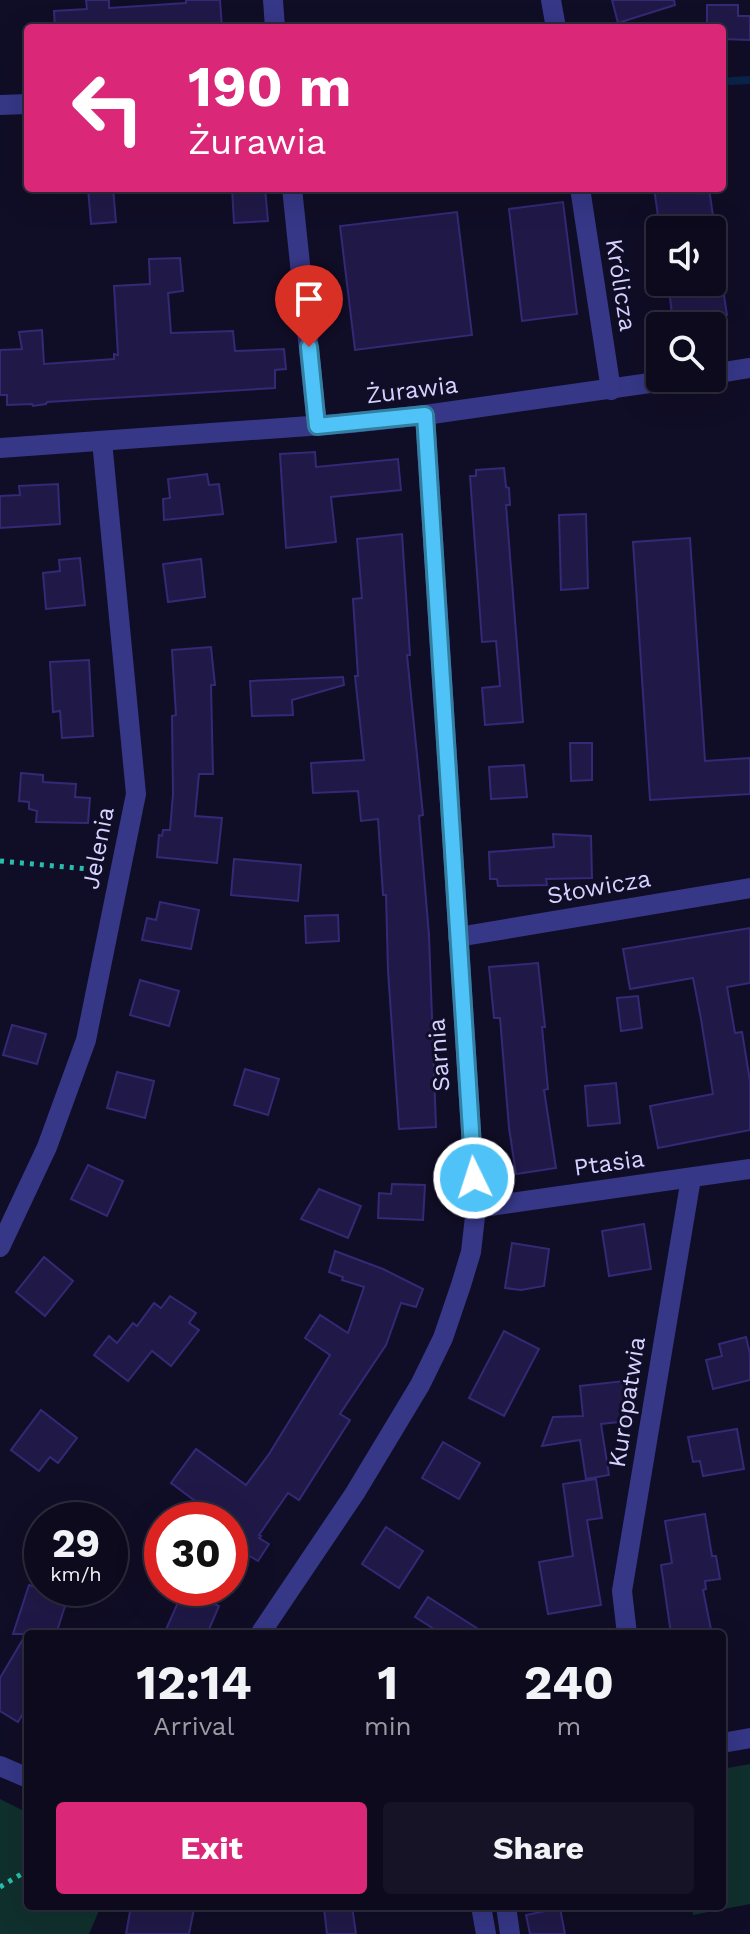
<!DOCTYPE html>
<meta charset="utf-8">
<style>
body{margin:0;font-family:"Work Sans",sans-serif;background:#151325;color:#f1f3f6;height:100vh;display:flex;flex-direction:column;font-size:30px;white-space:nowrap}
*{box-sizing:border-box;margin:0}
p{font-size:26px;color:#9a9aa3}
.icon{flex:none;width:44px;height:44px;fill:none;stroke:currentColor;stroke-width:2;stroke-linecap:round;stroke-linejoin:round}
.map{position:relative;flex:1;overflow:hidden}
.details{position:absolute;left:24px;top:1630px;width:702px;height:280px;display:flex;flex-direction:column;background:#0c0a1c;border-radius:8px;box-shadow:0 8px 32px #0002,0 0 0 2px #2c2b3b}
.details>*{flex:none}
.guide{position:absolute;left:24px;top:24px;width:702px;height:168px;border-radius:8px;box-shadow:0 8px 32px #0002,0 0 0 2px #2c2b3b;background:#db2777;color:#fff;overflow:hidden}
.tools{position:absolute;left:646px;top:216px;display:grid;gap:16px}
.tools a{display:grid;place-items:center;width:80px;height:80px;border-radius:8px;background:#0c0a1c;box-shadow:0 8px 32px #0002,0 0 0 2px #2c2b3b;font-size:40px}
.speed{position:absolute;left:24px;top:1502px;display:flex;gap:16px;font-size:40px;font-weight:700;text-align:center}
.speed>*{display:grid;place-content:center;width:104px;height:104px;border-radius:50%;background:#0c0a1c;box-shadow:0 8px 32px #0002,0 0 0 2px #2c2b3b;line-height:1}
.speed small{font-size:20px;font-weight:400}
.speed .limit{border:12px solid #d22;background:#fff;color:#111}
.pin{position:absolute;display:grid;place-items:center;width:68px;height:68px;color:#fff;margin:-82px -34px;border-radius:50% 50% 50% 0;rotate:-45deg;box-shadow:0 0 8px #0007}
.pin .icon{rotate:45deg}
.me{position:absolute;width:88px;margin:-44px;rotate:356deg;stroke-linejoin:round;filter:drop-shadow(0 0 6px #0008)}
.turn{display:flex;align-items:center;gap:28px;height:168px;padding:0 32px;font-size:36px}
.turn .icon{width:104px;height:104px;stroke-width:2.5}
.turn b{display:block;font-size:56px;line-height:68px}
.eta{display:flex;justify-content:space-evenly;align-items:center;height:136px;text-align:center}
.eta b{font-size:48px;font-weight:700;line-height:56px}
.cta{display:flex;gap:16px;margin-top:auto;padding:16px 32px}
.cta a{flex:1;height:92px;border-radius:8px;background:#db2777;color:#fff;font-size:32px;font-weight:700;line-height:92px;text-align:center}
.cta a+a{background:#151325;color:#f1f3f6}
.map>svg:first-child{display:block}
.green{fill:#10302d}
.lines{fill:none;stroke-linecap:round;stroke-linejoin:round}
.stream{stroke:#092449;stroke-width:8}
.building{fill:#201948;stroke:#342975;stroke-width:2}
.path{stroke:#28bdac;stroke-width:5;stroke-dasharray:4 6;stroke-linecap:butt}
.minor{stroke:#363787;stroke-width:20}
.route-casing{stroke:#337fa1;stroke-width:20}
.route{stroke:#4fc3f7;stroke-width:14}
.labels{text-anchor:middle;stroke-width:6;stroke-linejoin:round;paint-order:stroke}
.street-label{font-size:24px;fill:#d5d2ff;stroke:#100d26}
</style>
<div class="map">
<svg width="750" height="1934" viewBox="0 0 750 1934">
<rect width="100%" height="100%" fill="#100d26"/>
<g class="green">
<path d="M750 1764V1904L693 1915 692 1906H722V1769Z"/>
<path d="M0 1799 28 1813V1906H101L89 1934H0Z"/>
</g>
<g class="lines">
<path class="stream" d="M731 81 750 80"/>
</g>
<g class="building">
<path d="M86 0H109V8L186 3V0H220L222 28H55L54 11 87 9Z"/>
<path d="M612 0H674L675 5 618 23Z"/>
<path d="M707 5H738V16H750V40L722 39V28H707Z"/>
<path d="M88 188H113L116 222 91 224Z"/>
<path d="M232 188H265L268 221 234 223Z"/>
<path d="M654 188H709L715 230H660Z"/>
<path d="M563 202 577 314 522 321 509 209Z"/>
<path d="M457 212 472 335 355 350 340 226Z"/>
<path d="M180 258 183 291 168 293 171 333 233 331 235 351 284 349 286 369 275 370V388L47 402 46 404 33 406 32 404 7 405V395H0V350L22 349 19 332 42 330 44 364 114 359V354L118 355 114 286 150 284 149 259Z"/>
<path d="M668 282H722L727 315 673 322Z"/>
<path d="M315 452 316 467 398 459 401 490 331 497 336 542 286 548 280 454Z"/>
<path d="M504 468 506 487 509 488 510 505H506L523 722 485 725 482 688 500 686 496 641 482 642 470 476H476V470Z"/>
<path d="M207 474 209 485 219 484 223 514 164 520 163 499 170 498 168 479Z"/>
<path d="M58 484 60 524 0 528V496L20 495 19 486Z"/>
<path d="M586 514 588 588 561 590 559 515Z"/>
<path d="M402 534 410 655H407L423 815 419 816 429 935 436 1127 399 1129 388 971 386 895H383L378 819 361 821 358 791 313 793 311 763 364 760 355 676H358L353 599 362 598 357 539Z"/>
<path d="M690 538 705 761 750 758V794L650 800 633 542Z"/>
<path d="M80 558 85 605 46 609 43 573 60 571 59 560Z"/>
<path d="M201 559 205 597 168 602 163 564Z"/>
<path d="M211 647 215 685H211L213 774H199L195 816 222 818 217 863 157 857 159 835 162 836 163 830H170L173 794 172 716 176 715 172 650Z"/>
<path d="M89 660 93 736 62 738 60 711 53 712 50 662Z"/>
<path d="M343 677 344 685 292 700 293 715 252 716 250 681Z"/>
<path d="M570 743H592V780L571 781Z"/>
<path d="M524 765 527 797 491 799 489 767Z"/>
<path d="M21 773 43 775V782L76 784 75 797 90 798 88 823 36 822 37 811 29 809V802L19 801Z"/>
<path d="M553 834 591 836 592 878 546 879 547 885 498 886 497 879H490L489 852 554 847Z"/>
<path d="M234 859 301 865 298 901 231 895Z"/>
<path d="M160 902 199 910 191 949 142 940 147 918 156 920Z"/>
<path d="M338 915 339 941 306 943 305 916Z"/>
<path d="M750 928V983L727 987 735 1033 742 1032 750 1081V1130L658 1148 650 1106 713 1094 701 1019 693 978 630 989 623 949Z"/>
<path d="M538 963 545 1027H542L548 1089 544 1090 556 1168 516 1174 509 1128 500 1018H494L489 967Z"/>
<path d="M140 980 179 991 169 1026 130 1015Z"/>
<path d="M638 996 642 1028 621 1031 617 998Z"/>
<path d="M12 1025 46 1034 37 1064 3 1055Z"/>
<path d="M245 1069 279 1079 268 1115 234 1105Z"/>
<path d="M117 1072 154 1081 145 1118 107 1108Z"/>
<path d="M616 1083 620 1123 588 1126 585 1086Z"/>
<path d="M88 1165 123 1181 107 1216 71 1199Z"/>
<path d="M392 1184 425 1185 423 1220 378 1218 379 1193 391 1194Z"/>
<path d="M319 1189 361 1206 348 1238 301 1219Z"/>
<path d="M644 1224 651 1269 609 1276 602 1231Z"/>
<path d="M512 1243 549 1249 544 1286 521 1290 505 1288Z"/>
<path d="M335 1251 383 1269 423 1289 416 1307 401 1303 386 1345 340 1414 350 1420 299 1500 288 1493 259 1535 261 1536 259 1538 269 1544 258 1561 248 1555 230 1583V1520H214L218 1510 213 1507 210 1512 171 1483 196 1449 246 1485 269 1454 330 1355 305 1338 320 1315 348 1333 364 1287 342 1280 343 1277 329 1272Z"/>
<path d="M44 1257 73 1281 45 1316 16 1292Z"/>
<path d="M170 1296 196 1313 189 1323 199 1330 171 1366 152 1351 128 1381 94 1355 109 1336 117 1343 133 1323 137 1326 154 1303 161 1308Z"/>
<path d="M504 1331 539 1349 504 1416 469 1398Z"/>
<path d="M746 1337 750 1354V1380L713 1389 706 1360 722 1356 719 1344Z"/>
<path d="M624 1381 628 1421 601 1424 609 1475 586 1479 580 1440 542 1446 553 1417 583 1416 580 1386Z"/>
<path d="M41 1410 77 1438 58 1463 50 1457 39 1471 11 1450Z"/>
<path d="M737 1429 744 1469 703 1476 700 1461 693 1462 688 1437Z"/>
<path d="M443 1442 480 1463 459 1499 422 1478Z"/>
<path d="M596 1479 602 1518 587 1520 601 1605 548 1614 539 1562 573 1556 563 1484Z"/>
<path d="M705 1514 712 1556H716L720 1579 705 1581 706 1589 703 1590 712 1634H671L661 1565 672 1563 665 1521Z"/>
<path d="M386 1527 423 1551 399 1588 362 1564Z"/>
<path d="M29 1585 68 1597 56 1634H28V1705L18 1722 0 1711V1678L26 1634H13Z"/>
<path d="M183 1591 219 1606 207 1634H164Z"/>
<path d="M428 1597 486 1634H442L415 1617Z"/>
<path d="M131 1906H178L194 1909 189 1934H126Z"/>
<path d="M336 1906H352L356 1934H327L324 1908Z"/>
<path d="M560 1908 565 1934H530L526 1915Z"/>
</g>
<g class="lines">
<g class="path">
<path d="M0 861 99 870"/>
<path d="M0 1887 28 1870"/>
</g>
<g class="minor">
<path d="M273 0 275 28"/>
<path d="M551 0 556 28"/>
<path d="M0 105 28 104"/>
<path d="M292 188 317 426"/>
<path d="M580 188 611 390"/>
<path d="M712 374 750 368"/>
<path d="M0 448 351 423 425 415 685 378"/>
<path d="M458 937 750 888"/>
<path d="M476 1208 750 1169"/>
<path d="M0 1247 47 1147 86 1040 136 794 102 441"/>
<path d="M260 1634 355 1493 420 1385 443 1338 461 1285 471 1252 476 1208 425 415"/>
<path d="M627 1634 622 1591 691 1178"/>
<path d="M722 1743 750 1738"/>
<path d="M0 1766 28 1778"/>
<path d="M481 1906 486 1934"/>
<path d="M506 1906 510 1934"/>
</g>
</g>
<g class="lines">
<defs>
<path id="route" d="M309 347 317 426 425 415 474 1178"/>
</defs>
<use href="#route" class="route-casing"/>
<use href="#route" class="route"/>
</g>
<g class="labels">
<g class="street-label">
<text transform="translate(621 285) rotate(81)" y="8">Królicza</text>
<text transform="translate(412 390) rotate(-7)" y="8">Żurawia</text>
<text transform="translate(98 848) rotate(-79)" y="8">Jelenia</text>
<text transform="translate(599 887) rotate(-10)" y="8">Słowicza</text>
<text transform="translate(439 1055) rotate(-94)" y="8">Sarnia</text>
<text transform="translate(609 1163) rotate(-8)" y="8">Ptasia</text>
<text transform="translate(627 1402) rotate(-81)" y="8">Kuropatwia</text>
</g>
</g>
</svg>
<div class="tools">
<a><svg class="icon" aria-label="sound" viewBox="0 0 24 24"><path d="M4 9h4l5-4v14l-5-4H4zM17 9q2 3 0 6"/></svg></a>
<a><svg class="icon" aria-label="search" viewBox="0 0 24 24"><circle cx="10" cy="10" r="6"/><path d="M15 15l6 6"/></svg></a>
</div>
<div class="speed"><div>29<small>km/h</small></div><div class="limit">30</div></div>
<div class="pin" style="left:309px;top:347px;background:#d93025"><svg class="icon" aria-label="arrive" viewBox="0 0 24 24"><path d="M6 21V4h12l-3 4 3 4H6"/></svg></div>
<svg class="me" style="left:474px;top:1178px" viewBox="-20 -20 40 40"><circle r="17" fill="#4fc3f7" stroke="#fff" stroke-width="3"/><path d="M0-11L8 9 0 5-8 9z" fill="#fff"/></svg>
<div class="guide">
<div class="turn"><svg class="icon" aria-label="left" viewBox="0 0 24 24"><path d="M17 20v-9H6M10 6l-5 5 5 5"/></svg><div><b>190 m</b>Żurawia</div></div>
</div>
<section class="details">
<div class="eta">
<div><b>12:14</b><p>Arrival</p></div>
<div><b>1</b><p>min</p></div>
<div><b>240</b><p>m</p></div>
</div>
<div class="cta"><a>Exit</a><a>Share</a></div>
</section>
</div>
